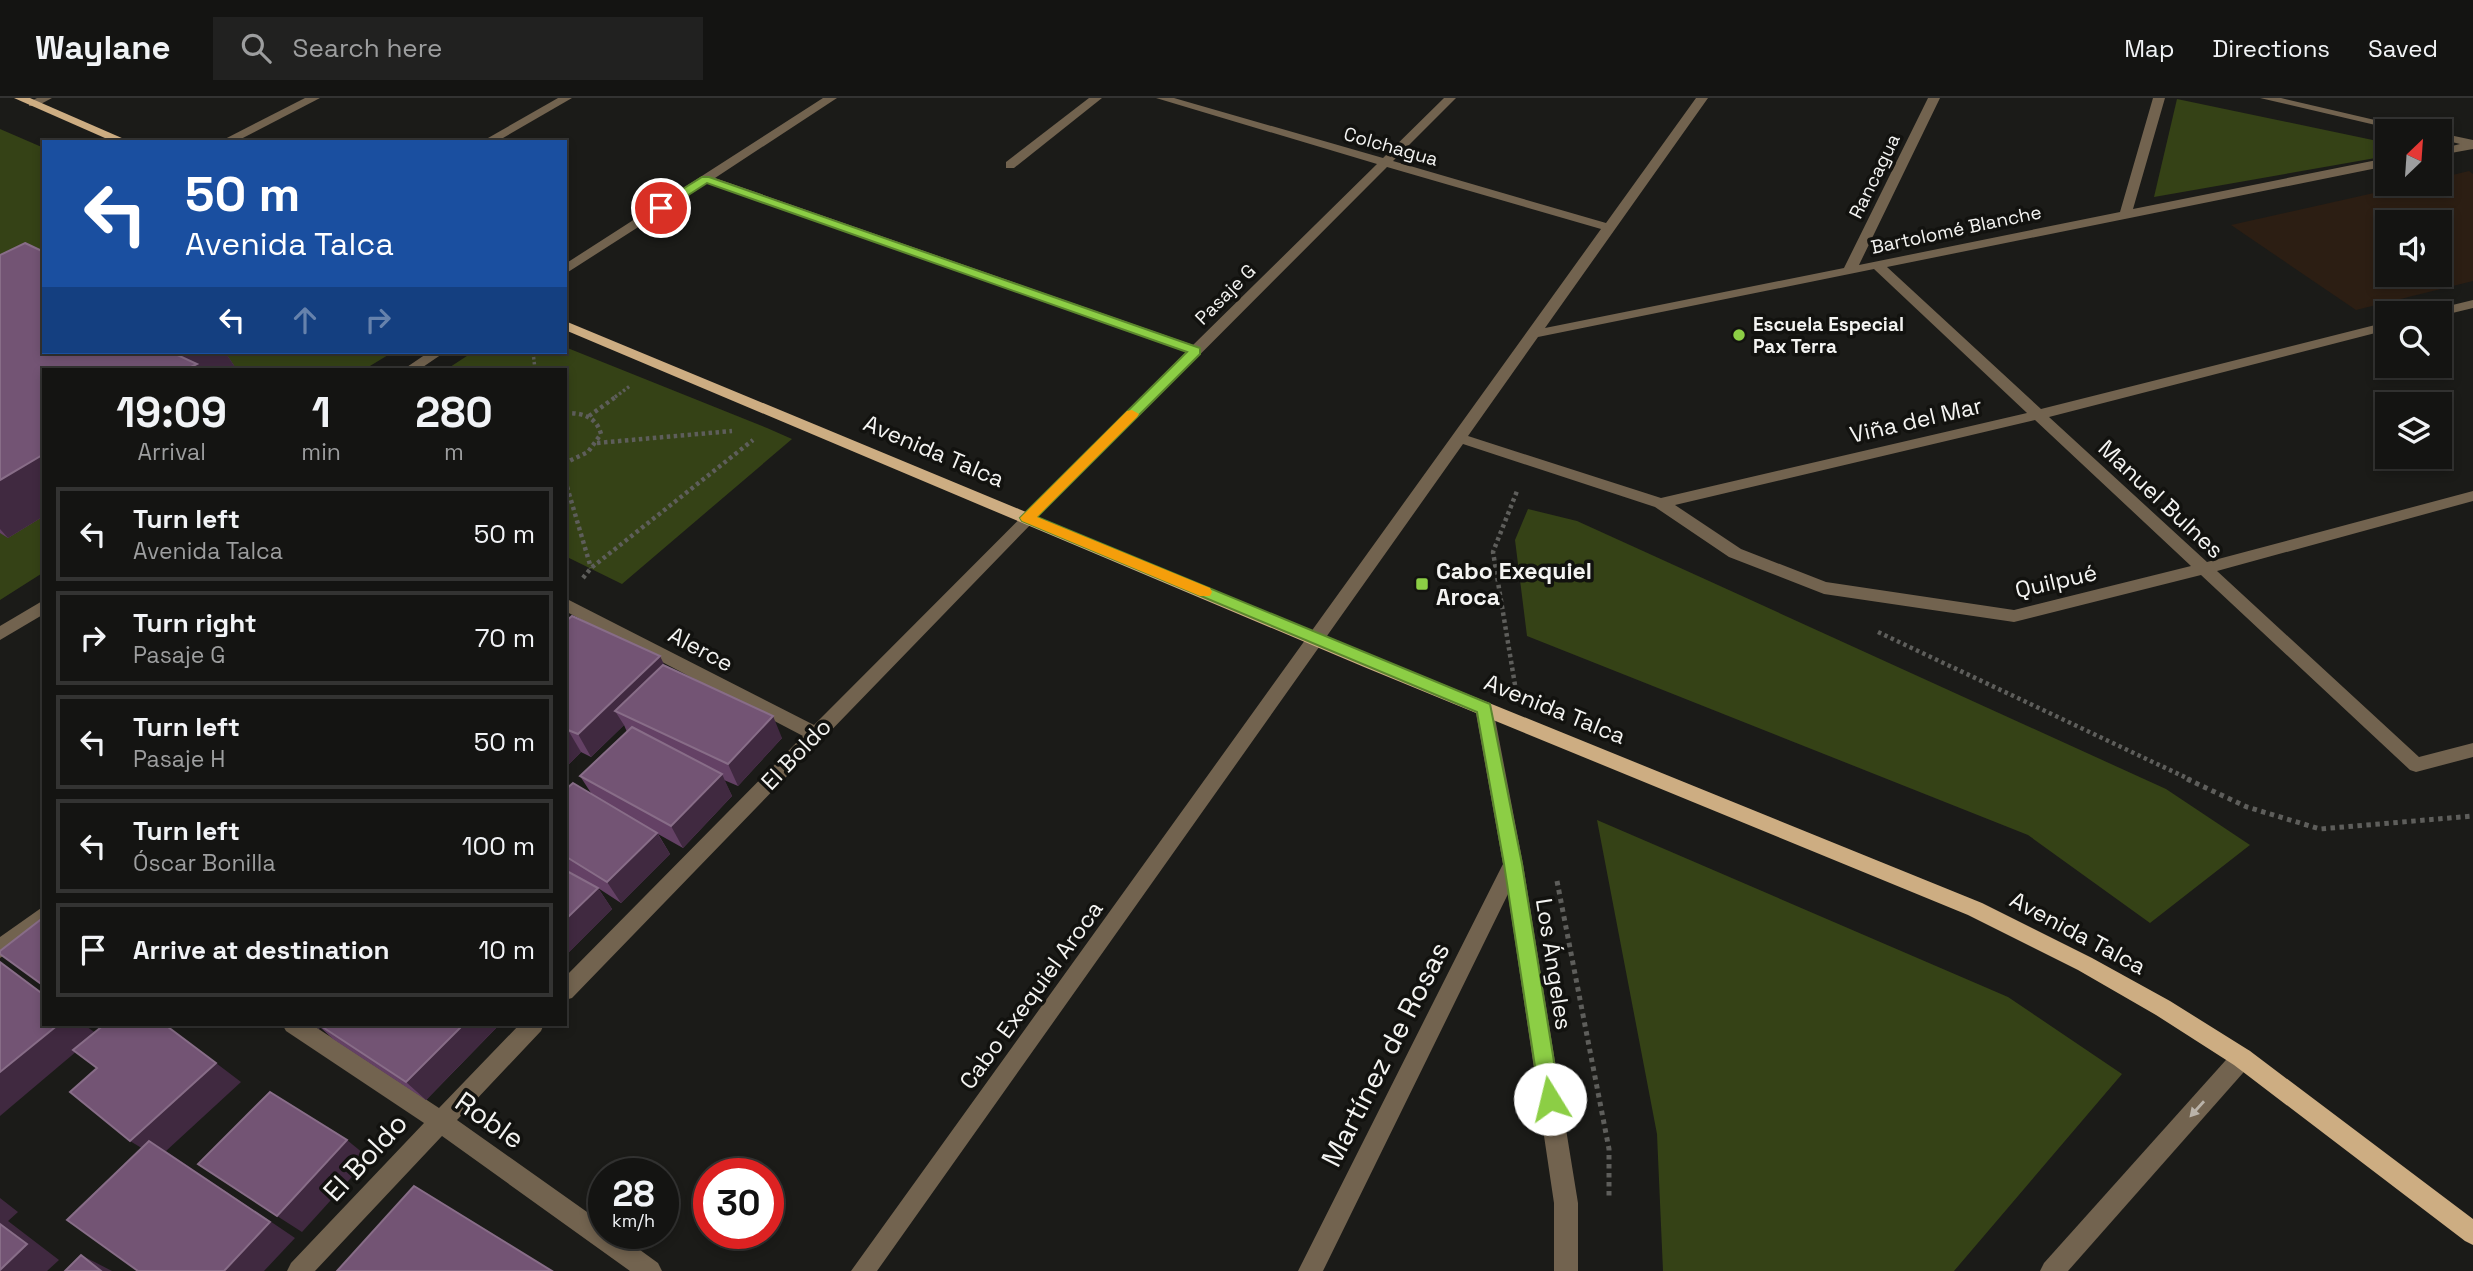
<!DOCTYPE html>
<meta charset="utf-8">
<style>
body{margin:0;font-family:"Space Grotesk",sans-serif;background:#212120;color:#f1f3f6;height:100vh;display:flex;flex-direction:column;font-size:26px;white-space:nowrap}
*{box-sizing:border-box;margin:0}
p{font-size:23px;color:#9d9e9f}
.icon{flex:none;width:38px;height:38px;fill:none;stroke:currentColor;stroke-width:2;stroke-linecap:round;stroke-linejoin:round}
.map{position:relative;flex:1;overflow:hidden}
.side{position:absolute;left:42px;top:270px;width:525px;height:658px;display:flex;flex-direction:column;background:#141412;border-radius:0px;box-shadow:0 4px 10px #0003,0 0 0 2px #333332}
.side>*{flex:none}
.top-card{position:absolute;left:42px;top:42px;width:525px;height:214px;border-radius:0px;box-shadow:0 4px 10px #0003,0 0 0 2px #333332;background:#1a4fa0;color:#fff;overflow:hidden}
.needle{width:46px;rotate:25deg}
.controls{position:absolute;left:2375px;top:21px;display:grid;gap:14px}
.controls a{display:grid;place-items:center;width:77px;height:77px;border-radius:0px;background:#141412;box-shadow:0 4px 10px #0003,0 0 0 2px #333332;font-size:35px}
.speed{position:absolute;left:588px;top:1060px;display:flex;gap:14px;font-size:35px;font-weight:700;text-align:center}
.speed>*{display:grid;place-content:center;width:91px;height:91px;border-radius:50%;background:#141412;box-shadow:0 4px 10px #0003,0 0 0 2px #333332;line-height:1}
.speed small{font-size:18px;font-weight:400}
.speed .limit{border:10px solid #d22;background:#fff;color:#111}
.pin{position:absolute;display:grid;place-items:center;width:60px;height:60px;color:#fff;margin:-30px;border:4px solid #fff;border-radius:50%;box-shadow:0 2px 7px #0007}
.me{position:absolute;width:77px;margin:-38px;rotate:351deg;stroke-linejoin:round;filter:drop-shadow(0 0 5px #0008)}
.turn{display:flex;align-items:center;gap:24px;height:147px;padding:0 28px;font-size:32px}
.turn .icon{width:91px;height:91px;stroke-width:2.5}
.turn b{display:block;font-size:49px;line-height:60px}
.lanes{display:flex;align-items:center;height:66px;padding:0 28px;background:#0003;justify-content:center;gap:35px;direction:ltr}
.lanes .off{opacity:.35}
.eta{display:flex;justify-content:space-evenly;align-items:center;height:119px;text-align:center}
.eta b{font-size:42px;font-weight:700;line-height:49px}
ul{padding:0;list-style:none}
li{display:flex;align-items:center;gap:21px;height:94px;margin:0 14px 10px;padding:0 14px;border:4px solid #333332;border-radius:0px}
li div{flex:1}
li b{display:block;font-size:26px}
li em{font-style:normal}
header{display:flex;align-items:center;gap:42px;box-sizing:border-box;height:98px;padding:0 35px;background:#141412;border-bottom:2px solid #333332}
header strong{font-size:33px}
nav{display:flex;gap:38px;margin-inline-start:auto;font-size:24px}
.search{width:490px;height:63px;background:#212120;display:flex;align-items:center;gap:18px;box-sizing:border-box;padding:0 24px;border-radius:0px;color:#9d9e9f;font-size:26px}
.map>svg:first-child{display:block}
.education{fill:#2c1e13;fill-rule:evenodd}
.green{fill:#354216}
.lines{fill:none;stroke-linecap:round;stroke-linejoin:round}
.path-far2{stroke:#5e5e5b;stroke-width:3.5;stroke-dasharray:2.5 2.5;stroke-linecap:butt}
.path-far1{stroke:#5e5e5b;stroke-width:4.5;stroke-dasharray:3.5 3.5;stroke-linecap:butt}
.path{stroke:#5e5e5b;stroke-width:5;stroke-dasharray:4.5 4.5;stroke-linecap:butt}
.minor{fill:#72634f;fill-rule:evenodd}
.major{fill:#cdad82;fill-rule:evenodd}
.wall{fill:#644165}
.shaded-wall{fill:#402940}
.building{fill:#735474;stroke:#886d88;stroke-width:2}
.oneway{fill:#bab3a9}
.route{fill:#8cce45;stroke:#5b862d;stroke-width:2}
.slow{fill:#f59e0b}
.poi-dot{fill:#8cce45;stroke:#12120f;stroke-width:2.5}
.labels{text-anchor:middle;stroke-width:7;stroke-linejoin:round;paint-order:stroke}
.far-street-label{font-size:19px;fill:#f4f4f2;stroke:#12120f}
.far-poi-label{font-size:19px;font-weight:bold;fill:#f4f4f2;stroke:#12120f;text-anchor:start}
.street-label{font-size:23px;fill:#f4f4f2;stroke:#12120f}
.poi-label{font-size:23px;font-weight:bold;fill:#f4f4f2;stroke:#12120f;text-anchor:start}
.near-street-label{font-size:28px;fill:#f4f4f2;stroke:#12120f}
</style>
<header>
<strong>Waylane</strong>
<div class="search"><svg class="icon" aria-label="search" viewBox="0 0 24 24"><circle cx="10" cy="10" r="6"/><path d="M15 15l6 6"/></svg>Search here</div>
<nav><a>Map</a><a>Directions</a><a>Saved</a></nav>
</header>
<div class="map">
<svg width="2473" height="1173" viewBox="0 0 2473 1173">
<rect width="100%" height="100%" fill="#1b1b18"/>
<path class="education" d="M2469 73 2473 76V183L2356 212 2231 127 2414 86H2440V80ZM2387 124H2440V177H2387Z"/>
<g class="green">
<path d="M2177 1 2387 45V58L2154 99Z"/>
<path d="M0 31 44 50V254H393L365 271H44V474L0 502Z"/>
<path d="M565 249 767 330 792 341 622 486 565 458V271H447L473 254H565Z"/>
<path d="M1528 411 1577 423 2166 691 2250 747 2150 825 2028 737 1527 538 1515 442Z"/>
<path d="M1597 722 2008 899 2122 976 1954 1173H1663L1657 1036Z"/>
</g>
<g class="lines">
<g class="path-far2">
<path d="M533 254 535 271"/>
<path d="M615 299 630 288"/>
</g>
<g class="path-far1">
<path d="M565 315C582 315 596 318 601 336L588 354 565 365"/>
<path d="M589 318 617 298"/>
<path d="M597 345 732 333"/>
<path d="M565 382 591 470"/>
<path d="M583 480 591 470 753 342"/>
<path d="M1878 534 2191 682"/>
<path d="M1515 587 1493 454 1517 393"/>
</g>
<g class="path">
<path d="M2187 681 2247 709 2320 731 2473 718"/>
<path d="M1557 783 1609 1051V1102"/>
</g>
<g class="minor">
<path d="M37 0H52L37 8H29V4Z"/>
<path d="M305 0H320L235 44H219Z"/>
<path d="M558 0H572L496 44H481Z"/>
<path d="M823 0H837L715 80 1193 247 1377 66 1156 0H1174L1383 60 1444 0H1456L1393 63 1606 125 1696 0H1708L1545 230 1844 170 1928 0H1940L1859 167 2120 114 2153 0H2165L2133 111 2387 60V68L1887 169 2041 311 2387 224V232L2049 319 2207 464 2473 393V403L2217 473 2419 659 2473 645V659L2416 674 2410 672 2201 477 2014 524 1824 496 1729 459 1655 409 1463 346 877 1173H851L1601 131 1387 69 1033 424 572 900 565 902V879L803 638 565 513V500L814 627 1186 254 707 85 565 176V166ZM1874 171 2027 315 1661 400 1468 338 1538 239ZM2035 322 2191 468 2014 512 1826 484 1741 451 1675 407Z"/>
<path d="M1089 0H1102L1014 70H1006V64Z"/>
<path d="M2260 0H2281L2422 33H2401Z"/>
<path d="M2440 35 2473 42V51L2440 57V51L2460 46 2440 41Z"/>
<path d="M2473 202V210L2440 218V215H2430L2432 212Z"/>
<path d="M429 254H445L420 271H404Z"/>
<path d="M44 502V516L0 542V528Z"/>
<path d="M1484 603 1490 605 1493 610 1523 766 1578 1105V1173H1554V1105L1508 796 1323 1173H1298L1503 766 1475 610 1478 605Z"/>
<path d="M44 808V829L0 860V839Z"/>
<path d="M282 926H311L439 1010 520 926H544L541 933 457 1022 604 1126V1136H618L658 1165 662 1173H630L442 1038 315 1173H287L291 1165 424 1025 286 933Z"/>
<path d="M2242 950 2250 953 2253 960 2250 967 2068 1173H2040L2044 1165 2234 953Z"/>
</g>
<g class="major">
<path d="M14 0H30L131 44H114Z"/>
<path d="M565 223 1376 559 1982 805 2092 860 2170 903 2250 953 2473 1121V1147L2465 1143 2234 967 2156 917 2078 872 1968 817 1364 569 565 232Z"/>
</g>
</g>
<g class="wall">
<path d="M0 157 44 254H225L235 269 232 271H44V418L8 440 0 435Z"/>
<path d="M565 524 660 558 664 568 782 640 738 688 724 682 732 698 683 750 658 736 670 756 621 805 598 790 612 811 565 858V772L595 789 565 771V692L591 695 580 678 627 634 624 627 591 659 581 654 565 670Z"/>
<path d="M312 926H500L426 1002 333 941 320 929 319 931Z"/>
</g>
<g class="shaded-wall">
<path d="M168 254H225L235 269 232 271H181Z"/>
<path d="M44 356V418L8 440 0 431V382Z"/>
<path d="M660 558 671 581 615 613 624 627 591 659 578 636Z"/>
<path d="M773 618 782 640 738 688 728 666Z"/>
<path d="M568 632 581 654 565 670V635Z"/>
<path d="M722 676 732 698 683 750 671 728Z"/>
<path d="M657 735 670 756 621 805 607 784Z"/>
<path d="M598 790 612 811 565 858V822Z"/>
<path d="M59 926H83L97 936 0 1018V974Z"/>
<path d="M464 926H500L426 1002 406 984Z"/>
<path d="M216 965 241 984 166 1053 295 1140 264 1173H224L158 1060 130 1043Z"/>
<path d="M347 1042 369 1060 302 1134 277 1118Z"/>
<path d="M0 1100 18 1114 8 1123 59 1162 47 1173H0Z"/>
<path d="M81 1157 112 1173H101Z"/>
</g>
<g class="building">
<path d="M25 145 44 154V254H171L197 266 187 271H44V356L0 382V157Z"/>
<path d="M572 518 660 558 578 636 568 632 565 635V524Z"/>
<path d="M663 567 773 618 728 666 615 613Z"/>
<path d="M632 629 722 676 671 728 580 678Z"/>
<path d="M573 685 657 735 607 784 565 758V692Z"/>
<path d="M565 772 598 790 565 822Z"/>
<path d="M44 819V888L0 856V853Z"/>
<path d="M0 864 44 897V926H59L0 974Z"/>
<path d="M105 926H164L216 965 130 1043 70 994 97 970 73 952Z"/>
<path d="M318 926H464L406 984Z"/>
<path d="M270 994 347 1042 277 1118 198 1066Z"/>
<path d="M149 1043 270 1124 224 1173H138L67 1122Z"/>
<path d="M414 1088 552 1173H337Z"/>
<path d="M0 1126 27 1146 0 1172Z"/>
<path d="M81 1157 101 1173H65Z"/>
</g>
<defs><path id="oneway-solid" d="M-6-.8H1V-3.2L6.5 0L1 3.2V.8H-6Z" transform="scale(1.75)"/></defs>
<use class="oneway" href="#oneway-solid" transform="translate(2197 1011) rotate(132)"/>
<path class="route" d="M702 79H709L1200 250V256L1037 419 1490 606 1522 766 1560 1001 1557 1008 1550 1010 1543 1008 1540 1001 1504 766 1477 614 1022 423 1020 420 1187 254 707 85 665 112H657V107Z"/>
<path class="slow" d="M1132 312 1139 316 1137 319 1037 419 1210 490 1212 494 1210 498H1200L1022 423 1020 420 1127 313Z"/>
<g class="poi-dot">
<circle cx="1739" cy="237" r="7"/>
<rect x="1415" y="479" width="14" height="14" rx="3.5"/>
</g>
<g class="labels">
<g class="far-street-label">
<text transform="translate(1391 48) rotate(16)" y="7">Colchagua</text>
<text transform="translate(1874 78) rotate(-64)" y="7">Rancagua</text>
<text transform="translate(1956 131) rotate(-12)" y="7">Bartolomé Blanche</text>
<text transform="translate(1225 196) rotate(-45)" y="7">Pasaje G</text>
</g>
<g class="far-poi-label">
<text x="1753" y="233">Escuela Especial<tspan x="1753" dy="22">Pax Terra</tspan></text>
</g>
<g class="street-label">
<text transform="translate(1916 322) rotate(-13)" y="8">Viña del Mar</text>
<text transform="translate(934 353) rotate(23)" y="8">Avenida Talca</text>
<text transform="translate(2161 401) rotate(43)" y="8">Manuel Bulnes</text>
<text transform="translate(2056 483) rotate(-13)" y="8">Quilpué</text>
<text transform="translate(701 551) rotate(28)" y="8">Alerce</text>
<text transform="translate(1555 611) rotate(22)" y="8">Avenida Talca</text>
<text transform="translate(796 656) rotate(-46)" y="8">El Boldo</text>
<text transform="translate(2078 835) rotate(28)" y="8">Avenida Talca</text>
<text transform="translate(1554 866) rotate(81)" y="8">Los Ángeles</text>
<text transform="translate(1031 897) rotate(-54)" y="8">Cabo Exequiel Aroca</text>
</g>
<g class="poi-label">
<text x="1436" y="481">Cabo Exequiel<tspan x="1436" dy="26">Aroca</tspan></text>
</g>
<g class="near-street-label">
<text transform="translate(1385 956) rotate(-63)" y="10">Martínez de Rosas</text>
<text transform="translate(490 1022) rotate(35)" y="10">Roble</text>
<text transform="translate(365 1059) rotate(-47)" y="10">El Boldo</text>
</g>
</g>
</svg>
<div class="controls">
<a><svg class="needle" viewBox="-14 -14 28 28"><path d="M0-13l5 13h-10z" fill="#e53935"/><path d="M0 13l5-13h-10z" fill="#9d9e9f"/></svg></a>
<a><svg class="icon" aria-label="sound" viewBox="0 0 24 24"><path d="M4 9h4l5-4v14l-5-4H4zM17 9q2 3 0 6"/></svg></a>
<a><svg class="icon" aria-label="search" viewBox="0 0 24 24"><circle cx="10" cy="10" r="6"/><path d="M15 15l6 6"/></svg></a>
<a><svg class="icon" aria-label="layers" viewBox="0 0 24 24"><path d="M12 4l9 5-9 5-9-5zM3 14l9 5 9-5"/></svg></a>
</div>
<div class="speed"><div>28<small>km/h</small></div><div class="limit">30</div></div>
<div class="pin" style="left:661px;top:110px;background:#d93025"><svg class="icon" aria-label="arrive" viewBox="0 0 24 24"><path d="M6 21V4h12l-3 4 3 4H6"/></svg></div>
<svg class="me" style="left:1550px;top:1001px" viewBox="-20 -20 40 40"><circle r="19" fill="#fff"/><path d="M0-13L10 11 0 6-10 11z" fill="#8cce45"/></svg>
<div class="top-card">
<div class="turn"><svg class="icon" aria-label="left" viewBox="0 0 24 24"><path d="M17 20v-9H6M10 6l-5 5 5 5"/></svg><div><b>50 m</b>Avenida Talca</div></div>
<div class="lanes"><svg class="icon" aria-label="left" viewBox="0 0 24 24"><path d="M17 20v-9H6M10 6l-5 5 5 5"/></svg><svg class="icon off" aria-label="ahead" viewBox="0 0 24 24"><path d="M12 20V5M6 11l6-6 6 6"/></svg><svg class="icon off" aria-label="right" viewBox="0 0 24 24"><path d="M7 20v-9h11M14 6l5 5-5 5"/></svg></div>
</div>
<section class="side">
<div class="eta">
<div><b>19:09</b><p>Arrival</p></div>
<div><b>1</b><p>min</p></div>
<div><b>280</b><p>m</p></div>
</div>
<ul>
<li><svg class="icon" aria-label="left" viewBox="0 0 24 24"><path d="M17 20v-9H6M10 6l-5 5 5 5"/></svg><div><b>Turn left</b><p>Avenida Talca</p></div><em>50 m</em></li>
<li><svg class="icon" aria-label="right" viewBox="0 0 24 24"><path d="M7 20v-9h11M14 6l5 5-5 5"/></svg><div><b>Turn right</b><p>Pasaje G</p></div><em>70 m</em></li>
<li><svg class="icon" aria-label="left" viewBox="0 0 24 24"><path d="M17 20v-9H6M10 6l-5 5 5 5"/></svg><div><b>Turn left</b><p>Pasaje H</p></div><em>50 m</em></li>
<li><svg class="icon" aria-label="left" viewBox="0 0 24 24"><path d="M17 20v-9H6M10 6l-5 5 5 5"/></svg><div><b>Turn left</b><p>Óscar Bonilla</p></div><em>100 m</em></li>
<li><svg class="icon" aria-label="arrive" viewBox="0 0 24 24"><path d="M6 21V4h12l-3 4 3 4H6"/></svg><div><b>Arrive at destination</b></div><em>10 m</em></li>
</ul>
</section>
</div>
